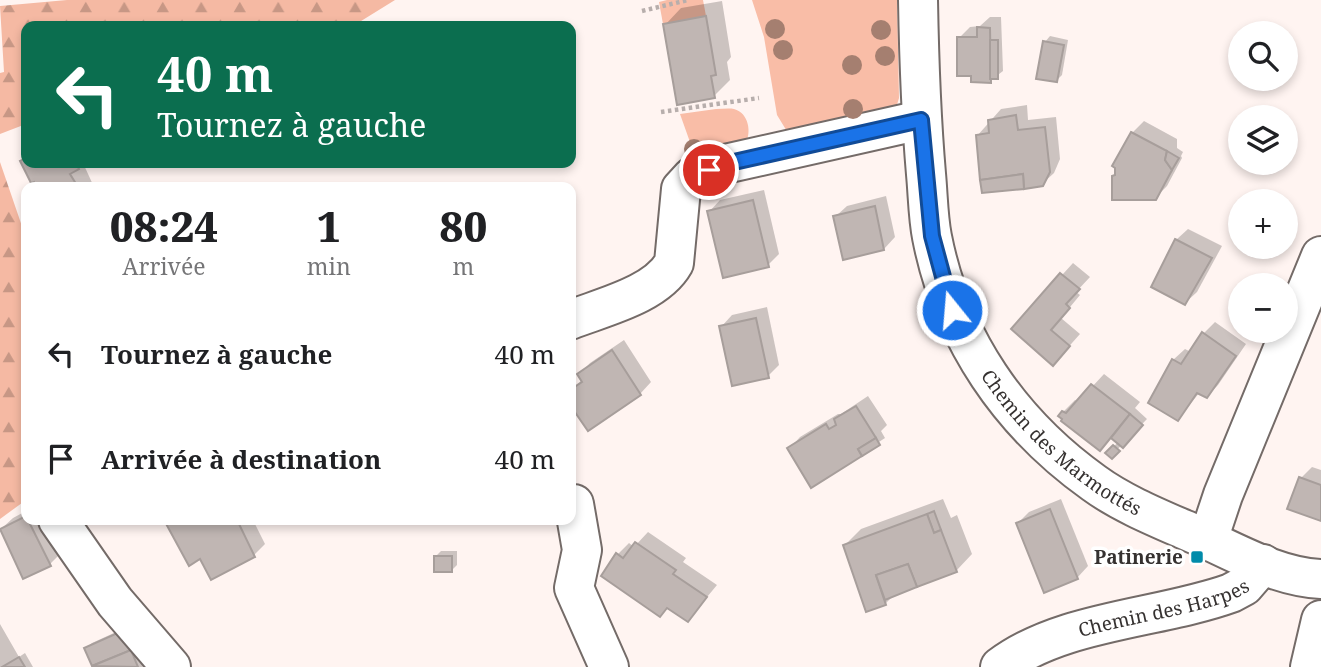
<!DOCTYPE html>
<html lang="fr">
<meta charset="utf-8">
<style>
body{margin:0;font-family:"Noto Serif",serif;background:#f2f2f2;color:#202124;height:100vh;display:flex;flex-direction:column;font-size:26px;white-space:nowrap}
*{box-sizing:border-box;margin:0}
p{font-size:23px;color:#757577}
.icon{flex:none;width:38px;height:38px;fill:none;stroke:currentColor;stroke-width:2;stroke-linecap:round;stroke-linejoin:round}
.map{position:relative;flex:1;overflow:hidden}
.panel{position:absolute;left:21px;top:182px;width:555px;height:343px;display:flex;flex-direction:column;background:#fff;border-radius:14px;box-shadow:0 4px 10px #0003}
.panel>*{flex:none}
.guide{position:absolute;left:21px;top:21px;width:555px;height:147px;border-radius:14px;box-shadow:0 4px 10px #0003;background:#0b6e4f;color:#fff;overflow:hidden}
.controls{position:absolute;left:1228px;top:21px;display:grid;gap:14px}
.controls a{display:grid;place-items:center;width:70px;height:70px;border-radius:50%;background:#fff;box-shadow:0 4px 10px #0003;font-size:35px}
.pin{position:absolute;display:grid;place-items:center;width:60px;height:60px;color:#fff;margin:-30px;border:4px solid #fff;border-radius:50%;box-shadow:0 2px 7px #0007}
.me{position:absolute;width:77px;margin:-38px;rotate:343deg;stroke-linejoin:round;filter:drop-shadow(0 0 5px #0008)}
.turn{display:flex;align-items:center;gap:24px;height:147px;padding:0 21px;font-size:32px}
.turn .icon{width:91px;height:91px;stroke-width:2.5}
.turn b{display:block;font-size:49px;line-height:60px}
.eta{display:flex;justify-content:space-evenly;align-items:center;height:119px;text-align:center}
.eta b{font-size:42px;font-weight:800;line-height:49px}
ul{padding:0;list-style:none}
li{display:flex;align-items:center;gap:21px;height:105px;padding:0 21px}
li div{flex:1}
li b{display:block;font-size:26px}
li em{font-style:normal}
.map>svg:first-child{display:block}
.green{fill:#f9bda7}
.forest{fill:url(#forest-firs)}
.shadow{fill:#0003}
.building{fill:#c0b6b3;stroke:#a79e9b;stroke-width:2}
.lines{fill:none;stroke-linecap:round;stroke-linejoin:round}
.minor-casing{stroke:#746b68;stroke-width:42}
.path{stroke:#b7aeac;stroke-width:4.5;stroke-dasharray:3.5 3.5;stroke-linecap:butt}
.minor{stroke:#fff;stroke-width:38}
.tree{fill:#a57f70}
.route-casing{stroke:#114b97;stroke-width:18}
.route{stroke:#1a73e8;stroke-width:12}
.poi-dot{fill:#018baa;stroke:#fff;stroke-width:2.5}
.labels{text-anchor:middle;stroke-width:7;stroke-linejoin:round;paint-order:stroke}
.street-label{font-size:19px;fill:#353130;stroke:#fff}
.poi-label{font-size:19px;font-weight:bold;fill:#353130;stroke:#fff;text-anchor:end}
</style>
<div class="map">
<svg width="1321" height="667" viewBox="0 0 1321 667">
<defs>
<pattern id="forest-firs" width="22" height="20" patternUnits="userSpaceOnUse" patternTransform="scale(1.75)"><rect width="22" height="20" fill="#f5b9a3"/><path d="M5 1l3.5 6h-7zM16 11l3.5 6h-7z" fill="#c79785"/></pattern>
</defs>
<rect width="100%" height="100%" fill="#fff4f1"/>
<g class="green">
<path d="M667 0H703L706 16 663 24 659 2Z"/>
<path d="M752 0H897L899 98 896 108 788 133 777 115 764 37Z"/>
<path d="M716 109C722 109 729 108 734 109 749 113 752 133 745 144L696 159 680 114Z"/>
</g>
<g class="forest">
<path d="M67 0H395L353 26H26V124L0 134V73L4 72 0 6Z"/>
<path d="M0 162 26 238V500L0 519Z"/>
</g>
<g class="shadow">
<path d="M722 1 731 57 727 62 730 80 714 96 665 25 681 8Z"/>
<path d="M990 17H1001L1003 71 990 81 959 38 970 27 980 26Z"/>
<path d="M1050 36 1068 40 1062 75 1056 81 1045 42Z"/>
<path d="M1027 105 1028 120 1056 117 1060 159 1054 173 1042 184 977 136 1001 109Z"/>
<path d="M1144 121 1177 139V148L1183 152 1181 156 1182 158 1167 186 1155 198 1114 176 1117 173 1114 166 1132 133Z"/>
<path d="M26 157V163H83L94 187H37L35 179 22 162Z"/>
<path d="M764 190 779 254 768 265 709 212 720 200Z"/>
<path d="M886 196 895 237 884 249 835 217 847 206Z"/>
<path d="M1188 229 1222 246 1197 292 1185 303 1176 240Z"/>
<path d="M1073 263 1090 277 1076 292 1080 295 1061 318 1080 334 1064 352 1013 329Z"/>
<path d="M767 307 779 365 768 376 721 327 732 315Z"/>
<path d="M1215 322 1246 344 1218 385 1207 396 1200 392 1178 419 1173 360 1185 349 1191 352 1204 333Z"/>
<path d="M624 340 651 382 640 394 570 390 582 380 579 375 590 363Z"/>
<path d="M1104 374 1140 402 1135 408 1147 419 1111 456 1108 453 1118 442 1063 412 1075 400 1078 402Z"/>
<path d="M868 396 887 425 881 431 885 438 812 486 789 449 800 437 838 414H841Z"/>
<path d="M1312 467 1321 470V519L1301 478Z"/>
<path d="M943 499 951 518 957 515 972 554 956 571 895 594 885 604 845 545 861 529Z"/>
<path d="M1061 499 1088 566 1077 578 1018 523 1029 512Z"/>
<path d="M26 511V520H44L61 553 50 564 1 529 13 518Z"/>
<path d="M166 520H253L265 544 254 555 201 557 189 564Z"/>
<path d="M648 532 686 558 683 562 717 585 688 620 618 554 629 543 634 547Z"/>
<path d="M441 551H457V565L452 570 436 556Z"/>
<path d="M0 624 19 657 25 653 33 667H0Z"/>
<path d="M127 627 154 667H94L86 648 92 643Z"/>
</g>
<g class="building">
<path d="M706 16 716 75 711 76 715 98 677 105 663 24Z"/>
<path d="M977 27 990 28 991 83 971 82V76H957V37H977Z"/>
<rect x="990" y="40" width="8" height="39"/>
<path d="M1043 41 1064 45 1057 82 1036 79Z"/>
<path d="M1016 115 1018 130 1045 127 1050 172 1043 186 1024 189 1023 174 980 180 976 135 989 133 988 120Z"/>
<path d="M1131 132 1167 151 1165 160 1172 170 1156 200H1112V176L1115 175V168L1112 166Z"/>
<path d="M1167 151 1179 158 1172 170 1165 160Z"/>
<path d="M26 158V163H76L79 169 70 174 78 187H35L34 182 31 183 20 161Z"/>
<path d="M1023 174 1024 189 982 193 980 180Z"/>
<path d="M753 200 769 267 723 278 707 211Z"/>
<path d="M875 206 884 250 843 260 833 216Z"/>
<path d="M1175 239 1212 258 1185 305 1151 287Z"/>
<path d="M1060 273 1080 289 1066 304 1070 308 1051 330 1070 346 1053 366 1011 329Z"/>
<path d="M756 318 769 378 732 386 719 326Z"/>
<path d="M1202 332 1236 356 1207 398 1197 393 1178 421 1148 403 1172 359 1181 364Z"/>
<path d="M612 350 641 395 588 431 570 405V390L582 382 577 374Z"/>
<path d="M1091 384 1130 414 1100 451 1061 421 1062 419 1058 416 1062 411 1066 413Z"/>
<path d="M856 406 876 438 858 449 862 456 811 488 787 448 826 424 829 429 836 425 834 419Z"/>
<path d="M1130 414 1143 425 1123 448 1111 438Z"/>
<path d="M876 438 880 445 862 456 858 449Z"/>
<path d="M1113 445 1120 451 1112 459 1105 453Z"/>
<path d="M1299 477 1321 485V521L1287 509Z"/>
<path d="M1050 509 1078 579 1044 593 1016 523Z"/>
<path d="M934 511 941 530 934 533 927 514Z"/>
<path d="M927 514 934 533 941 530 957 572 917 587 908 564 876 575 886 605 866 612 843 545Z"/>
<path d="M26 516 51 566 23 579 0 529Z"/>
<path d="M164 520H242L238 522 255 557 211 580 200 559 189 566Z"/>
<path d="M635 542 676 570 673 574 707 597 688 622 667 608 660 617 601 576 616 553 623 558Z"/>
<rect x="434" y="556" width="18" height="16"/>
<path d="M908 564 917 587 885 600 876 575Z"/>
<path d="M122 631 131 650 92 666 84 648Z"/>
<path d="M131 650 138 667 92 666Z"/>
<path d="M19 657 25 667H2Z"/>
</g>
<g class="lines">
<defs>
<g id="minor">
<path id="s1" d="M918 0C919 58 921 116 926 174 928 195 928 217 932 237 952 339 1010 423 1094 483 1120 502 1153 516 1183 529 1227 547 1273 577 1321 579"/>
<path d="M570 320C603 307 656 295 674 263L681 189 692 177 725 164 921 120"/>
<path d="M574 504 582 550 574 588 609 667"/>
<path d="M58 520 115 602 171 667"/>
<path d="M1208 540 1223 495 1321 256"/>
<path id="s2" d="M1000 667C1062 620 1159 619 1231 593L1244 586 1263 564"/>
<path d="M1310 667 1321 620"/>
</g>
</defs>
<use href="#minor" class="minor-casing"/>
<g class="path">
<path d="M642 11 688 0"/>
<path d="M661 112 759 98"/>
</g>
<use href="#minor" class="minor"/>
</g>
<g class="tree">
<circle cx="775" cy="29" r="10"/>
<circle cx="881" cy="30" r="10"/>
<circle cx="783" cy="50" r="10"/>
<circle cx="885" cy="56" r="10"/>
<circle cx="852" cy="65" r="10"/>
<circle cx="853" cy="109" r="10"/>
<circle cx="694" cy="149" r="10"/>
</g>
<g class="lines">
<defs>
<path id="route" d="M709 170 725 164 921 120 932 236 952 310"/>
</defs>
<use href="#route" class="route-casing"/>
<use href="#route" class="route"/>
</g>
<rect class="poi-dot" x="1190" y="550" width="14" height="14" rx="3.5"/>
<g class="labels">
<g class="street-label">
<text dy="7" stroke="none"><textPath href="#s1" startOffset="488">Chemin des Marmottés</textPath></text>
<text dy="7" stroke="none"><textPath href="#s2" startOffset="175">Chemin des Harpes</textPath></text>
</g>
<g class="poi-label">
<text x="1183" y="564">Patinerie</text>
</g>
</g>
</svg>
<div class="controls">
<a><svg class="icon" aria-label="search" viewBox="0 0 24 24"><circle cx="10" cy="10" r="6"/><path d="M15 15l6 6"/></svg></a>
<a><svg class="icon" aria-label="layers" viewBox="0 0 24 24"><path d="M12 4l9 5-9 5-9-5zM3 14l9 5 9-5"/></svg></a>
<a>+</a>
<a>−</a>
</div>
<div class="pin" style="left:709px;top:170px;background:#d93025"><svg class="icon" aria-label="arrive" viewBox="0 0 24 24"><path d="M6 21V4h12l-3 4 3 4H6"/></svg></div>
<svg class="me" style="left:952px;top:310px" viewBox="-20 -20 40 40"><circle r="17" fill="#1a73e8" stroke="#fff" stroke-width="3"/><path d="M0-11L8 9 0 5-8 9z" fill="#fff"/></svg>
<div class="guide">
<div class="turn"><svg class="icon" aria-label="left" viewBox="0 0 24 24"><path d="M17 20v-9H6M10 6l-5 5 5 5"/></svg><div><b>40 m</b>Tournez à gauche</div></div>
</div>
<section class="panel">
<div class="eta">
<div><b>08:24</b><p>Arrivée</p></div>
<div><b>1</b><p>min</p></div>
<div><b>80</b><p>m</p></div>
</div>
<ul>
<li><svg class="icon" aria-label="left" viewBox="0 0 24 24"><path d="M17 20v-9H6M10 6l-5 5 5 5"/></svg><div><b>Tournez à gauche</b></div><em>40 m</em></li>
<li><svg class="icon" aria-label="arrive" viewBox="0 0 24 24"><path d="M6 21V4h12l-3 4 3 4H6"/></svg><div><b>Arrivée à destination</b></div><em>40 m</em></li>
</ul>
</section>
</div>
